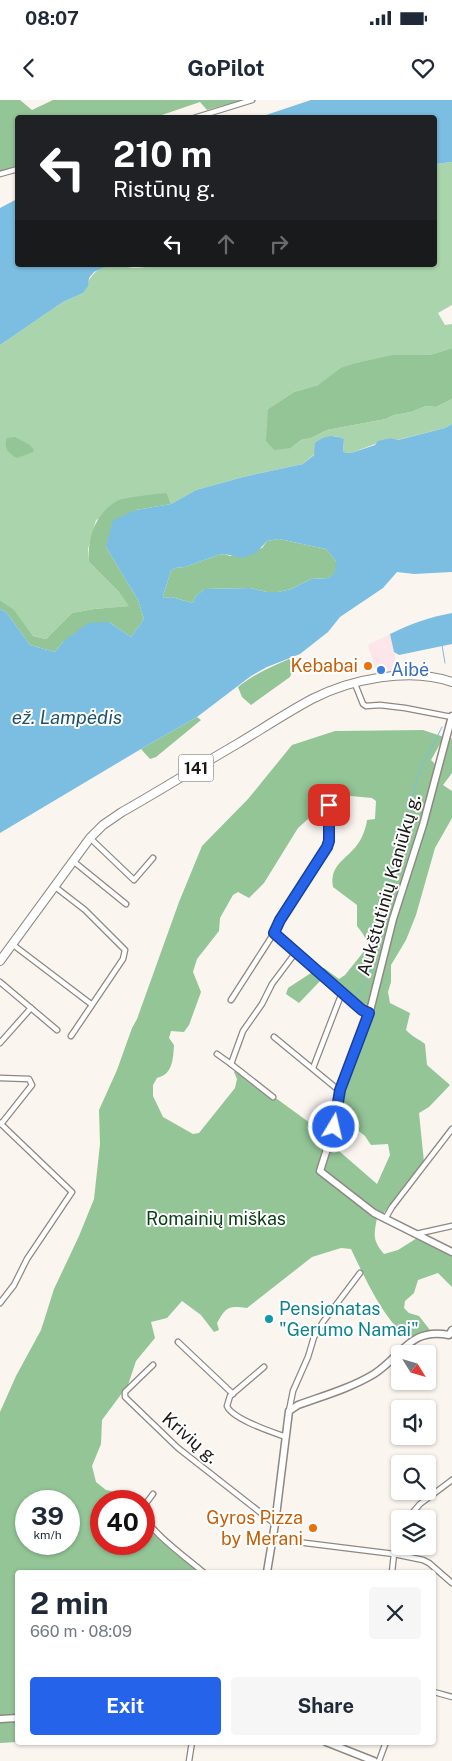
<!DOCTYPE html>
<meta charset="utf-8">
<style>
body{margin:0;font-family:"Public Sans",sans-serif;background:#f6f6f7;color:#1f2937;height:100vh;display:flex;flex-direction:column;font-size:19px;white-space:nowrap}
*{box-sizing:border-box;margin:0}
p{font-size:16px;color:#747a83}
.icon{flex:none;width:28px;height:28px;fill:none;stroke:currentColor;stroke-width:2;stroke-linecap:round;stroke-linejoin:round}
.map{position:relative;flex:1;overflow:hidden}
.details{position:absolute;left:15px;top:1470px;width:421px;height:175px;display:flex;flex-direction:column;background:#fff;border-radius:5px;box-shadow:0 1px 4px #0004}
.details>*{flex:none}
.guide{position:absolute;left:15px;top:15px;width:422px;height:152px;border-radius:5px;box-shadow:0 1px 4px #0004;background:#202124;color:#fff;overflow:hidden}
.needle{width:32px;rotate:127deg}
.fabs{position:absolute;left:391px;top:1245px;display:grid;gap:10px}
.fabs a{display:grid;place-items:center;width:45px;height:45px;border-radius:5px;background:#fff;box-shadow:0 1px 4px #0004;font-size:25px}
.speed{position:absolute;left:15px;top:1390px;display:flex;gap:10px;font-size:25px;font-weight:700;text-align:center}
.speed>*{display:grid;place-content:center;width:65px;height:65px;border-radius:50%;background:#fff;box-shadow:0 1px 4px #0004;line-height:1}
.speed small{font-size:12px;font-weight:400}
.speed .limit{border:8px solid #d22;background:#fff;color:#111}
.pin{position:absolute;display:grid;place-items:center;width:42px;height:42px;color:#fff;margin:-21px;border-radius:10px;box-shadow:0 2px 8px #0006}
.me{position:absolute;width:55px;margin:-28px;rotate:9deg;stroke-linejoin:round;filter:drop-shadow(0 0 4px #0008)}
.turn{display:flex;align-items:center;gap:18px;height:105px;padding:0 15px;font-size:22px}
.turn .icon{width:65px;height:65px;stroke-width:2.5}
.turn b{display:block;font-size:35px;line-height:42px}
.lanes{display:flex;align-items:center;height:48px;padding:0 15px;background:#0003;justify-content:center;gap:25px;direction:ltr}
.lanes .off{opacity:.35}
.round{display:grid;place-items:center;flex:none;width:52px;height:52px;border-radius:5px;background:#f6f6f7}
.headline{display:flex;align-items:center;justify-content:space-between;height:85px;padding:0 15px}
h1{font-size:30px;font-weight:700;line-height:38px}
.action{display:flex;gap:10px;margin-top:auto;padding:10px 15px}
.action a{flex:1;height:58px;border-radius:5px;background:#2563eb;color:#fff;font-size:20px;font-weight:700;line-height:58px;text-align:center}
.action a+a{background:#f6f6f7;color:#1f2937}
.status{display:flex;justify-content:space-between;align-items:center;height:35px;padding:0 25px;background:#fff;direction:ltr}
.status svg{height:14px;fill:currentColor}
header{display:flex;justify-content:space-between;align-items:center;height:65px;padding:0 15px;background:#fff;font-size:22px;font-weight:700}
.map>svg:first-child{display:block}
.commercial{fill:#fce6e9}
.green{fill:#aad4ac}
.forest{fill:#93c596;fill-rule:evenodd}
.water{fill:#7bbee1;fill-rule:evenodd}
.lines{fill:none;stroke-linecap:round;stroke-linejoin:round}
.stream{stroke:#7bbee1;stroke-width:1}
.street-casing{stroke:#8e8883;stroke-width:7}
.secondary-casing{stroke:#8e8883;stroke-width:9}
.primary-casing{stroke:#8e8883;stroke-width:10}
.street{stroke:#fff;stroke-width:4.5}
.secondary{stroke:#fff;stroke-width:6}
.primary{stroke:#fff;stroke-width:8}
.route-casing{stroke:#184099;stroke-width:12}
.route{stroke:#2563eb;stroke-width:9}
.food-dot{fill:#e8710a;stroke:#fff;stroke-width:2}
.shop-dot{fill:#3f7fe0;stroke:#fff;stroke-width:2}
.culture-dot{fill:#0f9aa8;stroke:#fff;stroke-width:2}
.labels{text-anchor:middle;stroke-width:4;stroke-linejoin:round;paint-order:stroke}
.shield{fill:#fff;stroke:#605e5d;stroke-width:1}
.shield-label{font-size:16px;font-weight:bold;fill:#1c1917}
.food-label{font-size:18px;fill:#c56008;stroke:#fff;text-anchor:end}
.shop-label{font-size:18px;fill:#366cbe;stroke:#fff;text-anchor:start}
.street-label{font-size:18px;fill:#1c1917;stroke:#fff}
.park-label{font-size:18px;fill:#084014;stroke:#fff}
.culture-label{font-size:18px;fill:#0d838f;stroke:#fff;text-anchor:start}
.water-label{font-size:19px;font-style:italic;fill:#20546d;stroke:#fff}
</style>
<div class="status"><b>08:07</b><svg viewBox="0 0 49 12"><path d="M0 12V9h3v3zM5 12V6h3v6zM10 12V3h3v9zM15 12V0h3v12zM26 1h20v11H26zM47 4h2v5h-2z"/></svg></div>
<header><svg class="icon" aria-label="back" viewBox="0 0 24 24"><path d="M15 5l-7 7 7 7"/></svg>GoPilot<svg class="icon" aria-label="heart" viewBox="0 0 24 24"><path d="M12 20l-8-8c-3-5 5-10 8-4 3-6 11-1 8 4z"/></svg></header>
<div class="map">
<svg width="452" height="1661" viewBox="0 0 452 1661">
<rect width="100%" height="100%" fill="#fbf5ef"/>
<path class="commercial" d="M390 534 395 554 397 572 377 575 368 545Z"/>
<path class="green" d="M452 62V205L438 213 445 225 452 224V248L430 255H414L356 263 318 285 294 292 268 309 291 348 301 340 311 338 327 330 386 319 394 315 411 312 426 306 436 307 452 299V324L445 328 397 340 391 338 351 353 343 352 344 339 335 336 303 364 243 377 196 390 171 404 167 393 96 420 88 449 89 462 119 492 130 506 94 509 72 513 46 539 33 536 14 511 0 500V245L63 202 83 193C90 176 97 164 118 165 123 165 128 168 134 168 142 168 150 166 158 165H435V64Z"/>
<g class="forest">
<path d="M0 0H20L32 10 53 0H242L207 10 200 2 156 17 18 18 17 66 0 72Z"/>
<path d="M452 248V299L436 307 426 306 411 312 394 315 386 319 327 330 311 338 301 340 291 348 274 350 266 341 268 309 294 292 318 285 341 268 356 263 393 255H430Z"/>
<path d="M15 337 30 345 34 350 33 352 17 358C9 354 3 348 7 338Z"/>
<path d="M167 393 171 404 136 410 106 447 138 500 144 519 131 537 109 522 63 542 55 552 30 545 6 512 0 509V500L14 510 33 536 46 539 72 513 94 509 129 506 119 492 89 462C87 438 95 414 117 401 125 397 156 394 167 393Z"/>
<path d="M279 439 326 449 336 461V473L328 478 311 479 291 489 278 492H267L250 488 204 489 195 497 193 503 171 497 164 498 163 496 171 471 175 468 185 467 218 455 225 454 230 456 262 448 267 441Z"/>
<path d="M289 559C295 565 293 570 290 577L251 605 242 597 238 587C254 574 271 567 289 559Z"/>
<path d="M197 617 201 620 156 657 150 659 141 649Z"/>
<path d="M423 630 444 637 431 660 436 665 368 911 355 902 320 869 324 868 339 879 345 875 369 845 363 834 357 826V805L333 787C329 765 346 760 357 745 362 739 366 728 367 720L375 719 376 701 372 698 329 694 308 719 298 728 264 783 249 798 238 792 233 795 220 818 219 831 197 859 193 872 201 892 189 925 184 932 171 931 169 938 174 945C173 959 173 974 157 978L153 985V996L163 1017 193 1034 199 1033 235 988 237 979 234 972 236 969 310 1023C326 1019 330 1005 336 991L338 992 331 1028 319 1073 322 1077 377 1118C374 1135 372 1140 384 1154L398 1150 417 1138 452 1156V1187L438 1173 418 1180 414 1193 405 1201 404 1208 409 1213 419 1216 430 1230 409 1239C383 1219 365 1178 351 1149L341 1148 312 1157 247 1208C228 1206 227 1206 217 1223L219 1230 214 1232 201 1215 182 1201 167 1218 151 1222 155 1238 136 1261 128 1285 102 1320 101 1344 92 1366 96 1382 106 1390 127 1394 136 1401H101V1444H144V1424L145 1427 198 1472H18L17 1642 0 1643V1312L16 1276 41 1230 54 1189 79 1136 94 1099 100 1044 99 1010 117 970 132 928 137 919 179 802 202 746 248 699 292 645 335 631ZM26 1401H69V1444H26Z"/>
<path d="M450 637 452 639V673L443 685 452 691V718L435 748 416 815 406 840 391 865V882L388 892 390 903 410 913 406 930C411 936 419 939 425 944L427 965 450 985 429 1007 419 1013 424 1062 383 1114 379 1113 322 1070 331 1044 377 1084 390 1055 388 1044 371 1045 365 1036 346 1021 334 1030 341 996 375 901 392 832 417 755Z"/>
<path d="M314 871 323 878 299 903 286 894 288 888Z"/>
</g>
<g class="water">
<path d="M311 0H452V62L435 64V18L260 17Z"/>
<path d="M17 99 18 165H115L102 168 94 172 89 178 88 186 83 193 63 202 0 245V108Z"/>
<path d="M452 324V472L414 474 397 472 383 488 340 517 328 532 300 554 267 567 251 576 197 617 141 649 0 733V509L6 512 30 545 55 552 63 542 88 523 109 522 131 537 144 519 138 500 106 447 113 420 136 410 171 404 196 390 243 377 303 364 314 355 315 343C323 336 334 334 344 339L343 352 351 353 375 345 378 341 391 338 398 340 445 328ZM279 439 326 449 336 461 335 473 328 478 311 479 291 489 278 492H267L250 488 204 489 195 497 193 503 171 497 164 498 163 496 171 471 175 468 185 467 218 455 225 454 242 458 256 453 267 441Z"/>
<path d="M452 513V544L399 555 394 552 390 534C410 524 430 517 452 513Z"/>
</g>
<g class="lines">
<g class="stream">
<path d="M442 545 445 563"/>
<path d="M355 897 369 875 379 837 382 811 386 789 419 672 442 627"/>
</g>
<defs>
<g id="street">
<path d="M194 18 252 0"/>
<path d="M0 74 18 69"/>
<path d="M355 584 363 604 366 606 380 605 405 608 452 617"/>
<path d="M90 738 134 780 153 758"/>
<path d="M73 761 126 804"/>
<path d="M54 786 85 810 125 850 123 859 71 936"/>
<path d="M274 833 362 910 369 913"/>
<path d="M12 844 91 904"/>
<path d="M0 882 57 930"/>
<path d="M231 900 274 833 280 820 327 747 329 741V705"/>
<path d="M274 937 336 988 340 990"/>
<path d="M0 943 31 908"/>
<path d="M217 954 231 964 243 931 262 904 272 884 296 852"/>
<path d="M231 964 273 997"/>
<path d="M313 968 338 903 340 898 345 895"/>
<path d="M0 978 29 979 32 985 1 1024"/>
<path d="M0 1023 72 1092 27 1159 14 1185 0 1203"/>
<path d="M385 1119 392 1107 452 1029"/>
<path d="M416 1134 452 1126"/>
<path d="M178 1242 233 1294"/>
<path d="M153 1265 125 1292V1297L178 1348 275 1424"/>
<path d="M264 1267 230 1296 227 1306C232 1319 272 1332 286 1337"/>
<path d="M289 1311 293 1291 308 1257 314 1237 323 1222 360 1173"/>
<path d="M144 1406 153 1394"/>
<path d="M144 1416C152 1433 188 1459 203 1472"/>
<path d="M407 1419 420 1404 452 1380"/>
<path d="M273 1439 394 1454 423 1460 429 1463 452 1483"/>
<path d="M392 1472 394 1454 400 1433"/>
<path d="M434 1592 452 1597"/>
<path d="M189 1661 192 1642"/>
<path d="M379 1661 386 1642"/>
</g>
<g id="secondary">
<path d="M452 616 423 725 393 819 370 911 340 990 334 1027 320 1071 374 1113 452 1152"/>
<path d="M267 1472 275 1424 289 1311 298 1305C323 1296 351 1288 374 1274 402 1256 410 1227 449 1235L452 1230"/>
<path d="M0 1619 18 1618"/>
<path d="M326 1642 374 1661"/>
</g>
<path id="primary" d="M0 861 90 738 103 725 122 712C161 690 199 666 237 644 262 629 286 613 312 599 351 579 410 567 452 582"/>
</defs>
<use href="#street" class="street-casing"/>
<use href="#secondary" class="secondary-casing"/>
<use href="#primary" class="primary-casing"/>
<use href="#street" class="street"/>
<use href="#secondary" class="secondary"/>
<use href="#primary" class="primary"/>
</g>
<g class="lines">
<defs>
<path id="route" d="M329 705V741L327 747 280 820 274 833 362 910 369 913 340 990 334 1027"/>
</defs>
<use href="#route" class="route-casing"/>
<use href="#route" class="route"/>
</g>
<g class="food-dot">
<circle cx="368" cy="566" r="5"/>
<circle cx="313" cy="1428" r="5"/>
</g>
<circle class="shop-dot" cx="381" cy="570" r="5"/>
<circle class="culture-dot" cx="269" cy="1219" r="5"/>
<g class="labels">
<rect class="shield" x="178.5" y="654.5" width="35" height="27" rx="4"/>
<g class="shield-label">
<text x="196" y="674">141</text>
</g>
<g class="food-label">
<text x="358" y="572">Kebabai</text>
<text x="303" y="1424">Gyros Pizza<tspan x="303" dy="21">by Merani</tspan></text>
</g>
<g class="shop-label">
<text x="391" y="576">Aibė</text>
</g>
<g class="street-label">
<text transform="translate(389 785) rotate(-74)" y="6">Aukštutinių Kaniūkų g.</text>
<text transform="translate(190 1338) rotate(41)" y="6">Krivių g.</text>
</g>
<g class="park-label">
<text x="216" y="1125">Romainių miškas</text>
</g>
<g class="culture-label">
<text x="279" y="1215">Pensionatas<tspan x="279" dy="21">"Gerumo Namai"</tspan></text>
</g>
<g class="water-label">
<text x="67" y="624">ež. Lampėdis</text>
</g>
</g>
</svg>
<div class="fabs">
<a><svg class="needle" viewBox="-14 -14 28 28"><path d="M0-13l5 13h-10z" fill="#e53935"/><path d="M0 13l5-13h-10z" fill="#747a83"/></svg></a>
<a><svg class="icon" aria-label="sound" viewBox="0 0 24 24"><path d="M4 9h4l5-4v14l-5-4H4zM17 9q2 3 0 6"/></svg></a>
<a><svg class="icon" aria-label="search" viewBox="0 0 24 24"><circle cx="10" cy="10" r="6"/><path d="M15 15l6 6"/></svg></a>
<a><svg class="icon" aria-label="layers" viewBox="0 0 24 24"><path d="M12 4l9 5-9 5-9-5zM3 14l9 5 9-5"/></svg></a>
</div>
<div class="speed"><div>39<small>km/h</small></div><div class="limit">40</div></div>
<div class="pin" style="left:329px;top:705px;background:#d93025"><svg class="icon" aria-label="arrive" viewBox="0 0 24 24"><path d="M6 21V4h12l-3 4 3 4H6"/></svg></div>
<svg class="me" style="left:334px;top:1027px" viewBox="-20 -20 40 40"><circle r="17" fill="#2563eb" stroke="#fff" stroke-width="3"/><path d="M0-11L8 9 0 5-8 9z" fill="#fff"/></svg>
<div class="guide">
<div class="turn"><svg class="icon" aria-label="left" viewBox="0 0 24 24"><path d="M17 20v-9H6M10 6l-5 5 5 5"/></svg><div><b>210 m</b>Ristūnų g.</div></div>
<div class="lanes"><svg class="icon" aria-label="left" viewBox="0 0 24 24"><path d="M17 20v-9H6M10 6l-5 5 5 5"/></svg><svg class="icon off" aria-label="ahead" viewBox="0 0 24 24"><path d="M12 20V5M6 11l6-6 6 6"/></svg><svg class="icon off" aria-label="right" viewBox="0 0 24 24"><path d="M7 20v-9h11M14 6l5 5-5 5"/></svg></div>
</div>
<section class="details">
<div class="headline"><div><h1>2 min</h1><p>660 m · 08:09</p></div><a class="round"><svg class="icon" aria-label="close" viewBox="0 0 24 24"><path d="M6 6l12 12M18 6L6 18"/></svg></a></div>
<div class="action"><a>Exit</a><a>Share</a></div>
</section>
</div>
